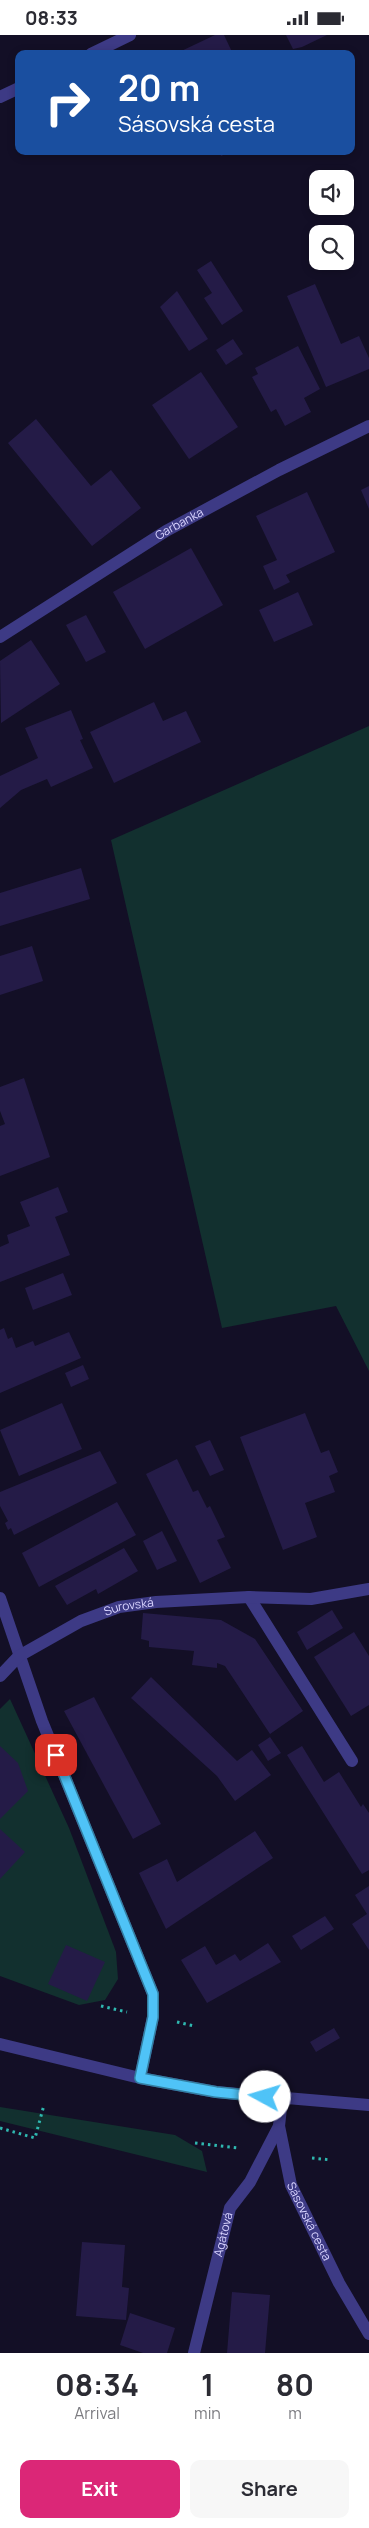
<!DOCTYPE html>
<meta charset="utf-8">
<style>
body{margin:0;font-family:Manrope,sans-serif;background:#f7f7f7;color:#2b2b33;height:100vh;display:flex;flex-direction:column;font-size:19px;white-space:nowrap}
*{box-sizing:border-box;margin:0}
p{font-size:16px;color:#7c7c81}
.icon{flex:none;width:28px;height:28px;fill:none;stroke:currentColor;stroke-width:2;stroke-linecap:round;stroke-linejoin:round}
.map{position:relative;height:2318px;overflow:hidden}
.drawer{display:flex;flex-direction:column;background:#fff;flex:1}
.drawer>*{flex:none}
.banner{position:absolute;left:15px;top:15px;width:340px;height:105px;border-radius:10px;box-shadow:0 2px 8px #0003;background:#1a4fa0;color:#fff;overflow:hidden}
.controls{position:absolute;left:309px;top:135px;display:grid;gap:10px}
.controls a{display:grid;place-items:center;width:45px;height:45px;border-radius:10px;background:#fff;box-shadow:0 2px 8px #0003;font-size:25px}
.pin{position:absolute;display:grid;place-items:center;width:42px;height:42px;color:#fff;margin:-21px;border-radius:10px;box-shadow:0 2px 8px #0006}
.me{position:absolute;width:55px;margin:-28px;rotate:276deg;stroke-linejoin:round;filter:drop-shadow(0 0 4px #0008)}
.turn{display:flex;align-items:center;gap:18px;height:105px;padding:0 20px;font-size:22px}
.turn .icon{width:65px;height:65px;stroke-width:2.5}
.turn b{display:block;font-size:35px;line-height:42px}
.eta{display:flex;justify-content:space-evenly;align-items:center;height:85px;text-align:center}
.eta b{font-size:30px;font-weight:700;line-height:35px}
.cta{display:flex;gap:10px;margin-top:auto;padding:10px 20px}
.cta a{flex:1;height:58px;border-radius:10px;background:#db2777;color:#fff;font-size:20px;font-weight:700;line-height:58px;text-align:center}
.cta a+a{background:#f7f7f7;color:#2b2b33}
.status{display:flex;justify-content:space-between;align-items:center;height:35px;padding:0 25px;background:#fff;direction:ltr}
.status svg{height:14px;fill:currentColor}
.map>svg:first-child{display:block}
.green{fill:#12302f}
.building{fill:#241b47}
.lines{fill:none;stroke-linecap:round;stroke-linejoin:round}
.path{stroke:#2fb8b0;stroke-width:3;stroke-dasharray:2.5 4;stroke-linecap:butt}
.minor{stroke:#3d3a85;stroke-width:12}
.route-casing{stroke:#337fa1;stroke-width:12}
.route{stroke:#4fc3f7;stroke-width:9}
.labels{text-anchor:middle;stroke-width:5;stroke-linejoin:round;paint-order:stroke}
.street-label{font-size:12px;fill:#d9d4ff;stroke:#130f26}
</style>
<div class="status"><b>08:33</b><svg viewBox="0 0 49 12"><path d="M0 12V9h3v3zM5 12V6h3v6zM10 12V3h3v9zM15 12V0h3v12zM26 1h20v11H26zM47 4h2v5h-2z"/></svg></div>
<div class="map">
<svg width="369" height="2318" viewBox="0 0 369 2318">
<rect width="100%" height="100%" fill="#130f26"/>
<g class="green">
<path d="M369 691V1336L336 1271 222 1293 111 805Z"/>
<path d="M10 1664 69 1793 116 1917 118 1944 105 1965 79 1970 0 1941V1674Z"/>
<path d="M0 2072 175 2100 202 2116 207 2137 0 2086Z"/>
</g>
<g class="building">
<path d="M215 0H224L233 19H175Z"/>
<path d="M286 0H327L302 12 293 14Z"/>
<path d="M219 116H233L221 121Z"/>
<path d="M211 226 243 276 222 290 204 263 212 258 197 235Z"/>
<path d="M315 249 341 309 359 301 369 323V334L326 352 287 261Z"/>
<path d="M177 256 208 304 189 316 160 272Z"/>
<path d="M233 304 243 319 226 330 216 315Z"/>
<path d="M298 311 320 354 304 363 311 377 285 391 276 374 271 377 252 342 258 339 255 333Z"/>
<path d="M201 337 238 392 189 424 152 370Z"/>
<path d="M36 384 91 451 111 435 141 473 92 511 8 408Z"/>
<path d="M369 451V474L361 455Z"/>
<path d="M307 457 335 517 286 540 290 547 274 555 263 531 277 525 256 481Z"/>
<path d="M191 513 223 570 145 614 113 557Z"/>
<path d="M298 557 313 590 274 607 259 575Z"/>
<path d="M86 580 106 617 86 627 66 590Z"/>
<path d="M31 605 60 649 1 688 0 626Z"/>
<path d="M154 667 163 686 186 676 201 707 114 748 90 697Z"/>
<path d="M71 675 83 704 80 705 93 733 51 752 47 744 21 755 0 773V741L38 723 25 693Z"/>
<path d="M81 833 90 864 0 891V858Z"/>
<path d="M32 911 43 946 0 960V921Z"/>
<path d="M24 1043 50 1122 0 1141V1091L5 1089 0 1076V1052Z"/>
<path d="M58 1152 68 1177 55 1182 70 1220 0 1247V1212L9 1208 7 1200 30 1191 20 1167Z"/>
<path d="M63 1238 72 1260 33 1275 25 1253Z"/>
<path d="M4 1293 8 1304 12 1302 16 1313 33 1306 35 1311 69 1297 81 1323 0 1358V1295Z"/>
<path d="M83 1330 89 1344 71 1352 65 1338Z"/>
<path d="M62 1368 82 1414 19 1441 0 1395Z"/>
<path d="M305 1378 321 1418 329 1415 338 1437 329 1441 335 1457 305 1468 317 1502 283 1515 240 1402Z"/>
<path d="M210 1405 224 1435 210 1441 195 1411Z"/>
<path d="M100 1416 117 1448 14 1500 11 1493 8 1495 5 1488 8 1486 0 1471V1457Z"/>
<path d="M177 1424 193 1457 198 1455 207 1473 210 1471 225 1502 217 1505 231 1533 200 1548 146 1439Z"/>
<path d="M117 1467 136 1500 39 1552 22 1518Z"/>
<path d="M162 1496 177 1526 157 1535 143 1506Z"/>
<path d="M124 1513 138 1536 98 1559 96 1554 67 1570 55 1551Z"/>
<path d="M332 1575 343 1593 307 1615 297 1597Z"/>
<path d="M143 1578 221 1585 255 1604 303 1676 270 1699 225 1631 217 1628V1633L192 1630 194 1616 149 1612V1606L141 1604Z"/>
<path d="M354 1597 369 1621V1670L351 1681 314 1622Z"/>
<path d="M151 1642 237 1726 252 1715 271 1740 235 1766 217 1741 131 1663Z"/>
<path d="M94 1662 161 1789 133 1804 64 1676Z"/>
<path d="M270 1702 281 1718 268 1726 258 1710Z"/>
<path d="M0 1711 18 1728 28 1756 0 1784Z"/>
<path d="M302 1711 324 1747 339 1737 361 1772 363 1769 369 1778V1835L362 1839 287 1720Z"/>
<path d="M0 1794 25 1817 0 1844Z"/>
<path d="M255 1796 273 1823 166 1894 139 1838 167 1824 177 1847Z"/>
<path d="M369 1851V1915L352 1889 367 1879 355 1860Z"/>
<path d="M325 1881 334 1894 301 1915 292 1901Z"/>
<path d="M268 1908 281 1927 207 1968 181 1925 205 1911 216 1930 235 1919 240 1926Z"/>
<path d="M66 1910 105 1927 87 1966 48 1949Z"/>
<path d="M334 1993 340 2003 316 2017 310 2007Z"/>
<path d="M82 2207 125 2210 122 2252 129 2253 126 2285 76 2281Z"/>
<path d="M232 2257 270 2260 265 2318H227Z"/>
<path d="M130 2278 175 2293 167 2318H143L120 2310Z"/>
</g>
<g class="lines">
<g class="path">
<path d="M101 1971 127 1977"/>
<path d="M177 1987 194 1991"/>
<path d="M0 2093 35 2103 44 2070"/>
<path d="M195 2108 239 2113"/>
<path d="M312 2123 331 2125"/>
</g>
<g class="minor">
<path d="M91 19 130 0"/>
<path d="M0 62 19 53"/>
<path id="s1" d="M0 602 166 496 279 435 369 391"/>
<path d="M249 1562 352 1726"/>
<path d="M0 1563 42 1686 153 1959V1982L140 2043"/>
<path id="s2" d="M0 1641 19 1621 81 1586 119 1572 156 1567 249 1562 311 1564 369 1554"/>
<path d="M0 2009 140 2043 216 2057 369 2070"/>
<path id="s3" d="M282 2064 279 2091 291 2150 339 2248 369 2299"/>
<path id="s4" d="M194 2318 230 2173 250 2147 279 2091"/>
</g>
</g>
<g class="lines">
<defs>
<path id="route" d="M56 1720 153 1959V1982L140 2043 216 2057 265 2062"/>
</defs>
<use href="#route" class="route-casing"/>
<use href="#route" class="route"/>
</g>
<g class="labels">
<g class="street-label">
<text dy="4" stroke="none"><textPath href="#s1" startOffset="212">Garbanka</textPath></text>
<text dy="4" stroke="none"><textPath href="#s2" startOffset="149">Surovská</textPath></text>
<text dy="4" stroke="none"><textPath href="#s3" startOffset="128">Sásovská cesta</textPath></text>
<text dy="4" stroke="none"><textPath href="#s4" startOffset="122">Agátová</textPath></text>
</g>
</g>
</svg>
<div class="controls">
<a><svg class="icon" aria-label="sound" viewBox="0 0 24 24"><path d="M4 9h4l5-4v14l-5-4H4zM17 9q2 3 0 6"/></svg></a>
<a><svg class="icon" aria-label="search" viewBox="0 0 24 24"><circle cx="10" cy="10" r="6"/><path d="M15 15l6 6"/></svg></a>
</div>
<div class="pin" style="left:56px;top:1720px;background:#d93025"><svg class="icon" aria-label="arrive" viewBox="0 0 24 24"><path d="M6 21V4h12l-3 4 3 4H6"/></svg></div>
<svg class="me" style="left:265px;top:2062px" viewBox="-20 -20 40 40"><circle r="19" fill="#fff"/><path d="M0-13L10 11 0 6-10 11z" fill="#4fc3f7"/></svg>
<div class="banner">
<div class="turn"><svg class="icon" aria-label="right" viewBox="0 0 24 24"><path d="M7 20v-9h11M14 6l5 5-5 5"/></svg><div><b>20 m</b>Sásovská cesta</div></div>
</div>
</div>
<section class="drawer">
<div class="eta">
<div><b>08:34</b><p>Arrival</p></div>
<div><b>1</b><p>min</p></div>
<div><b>80</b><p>m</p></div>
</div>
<div class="cta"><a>Exit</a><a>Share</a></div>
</section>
